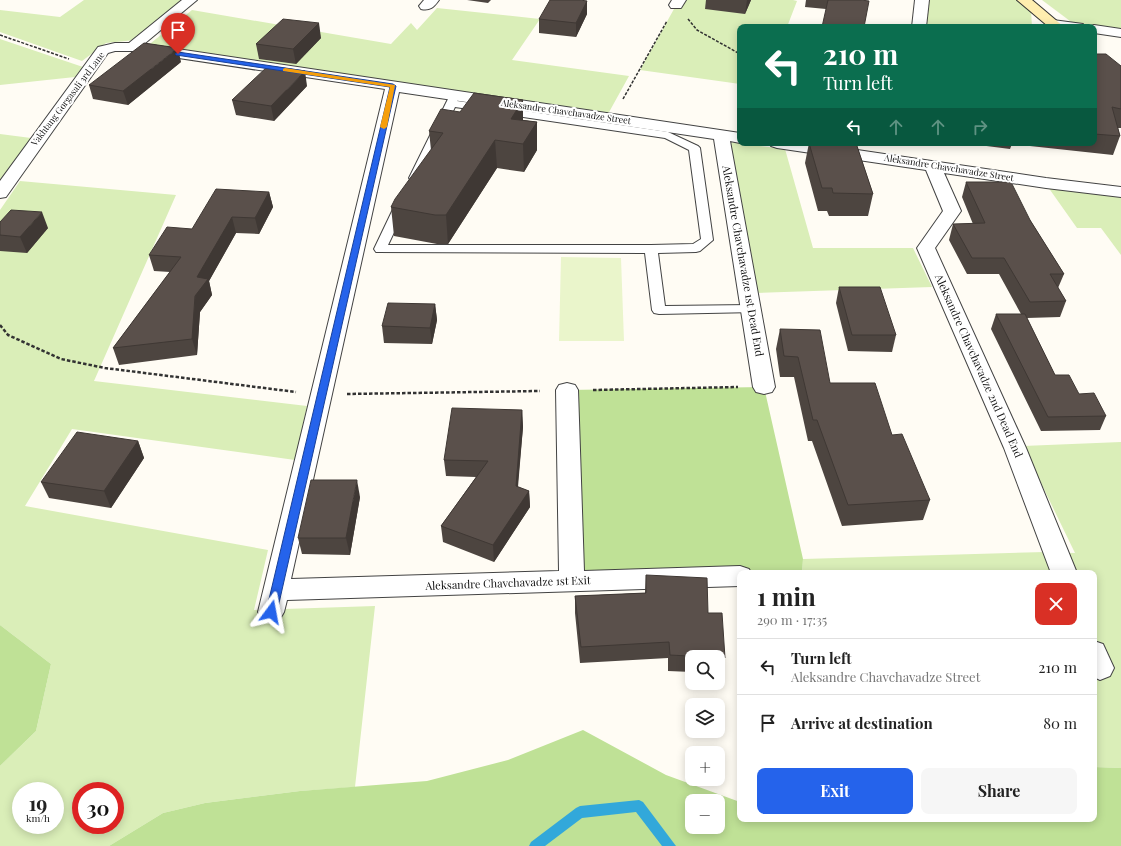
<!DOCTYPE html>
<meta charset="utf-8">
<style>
body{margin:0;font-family:"Playfair Display",serif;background:#f6f6f6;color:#222;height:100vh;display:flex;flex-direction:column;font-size:15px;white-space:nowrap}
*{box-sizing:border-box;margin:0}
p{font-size:13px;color:#767676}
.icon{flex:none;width:22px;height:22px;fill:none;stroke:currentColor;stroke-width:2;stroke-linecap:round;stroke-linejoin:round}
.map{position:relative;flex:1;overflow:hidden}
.drawer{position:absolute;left:737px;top:570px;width:360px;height:252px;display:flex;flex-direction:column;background:#fff;border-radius:8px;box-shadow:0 2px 10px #0003}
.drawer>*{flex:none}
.top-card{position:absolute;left:737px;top:24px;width:360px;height:122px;border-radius:8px;box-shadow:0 2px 10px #0003;background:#0b6e4f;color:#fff;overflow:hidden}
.buttons{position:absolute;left:685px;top:650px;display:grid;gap:8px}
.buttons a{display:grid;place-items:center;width:40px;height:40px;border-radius:8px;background:#fff;box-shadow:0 2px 10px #0003;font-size:20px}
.speed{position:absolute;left:12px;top:782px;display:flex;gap:8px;font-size:20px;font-weight:700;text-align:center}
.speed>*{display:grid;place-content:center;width:52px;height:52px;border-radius:50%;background:#fff;box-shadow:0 2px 10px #0003;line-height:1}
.speed small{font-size:10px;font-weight:400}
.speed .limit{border:6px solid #d22;background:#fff;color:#111}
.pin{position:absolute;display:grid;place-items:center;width:34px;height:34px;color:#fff;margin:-41px -17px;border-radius:50% 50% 50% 0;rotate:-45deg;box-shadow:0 0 4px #0007}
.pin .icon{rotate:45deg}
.me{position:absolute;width:44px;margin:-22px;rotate:13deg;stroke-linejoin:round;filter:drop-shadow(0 0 3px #0008)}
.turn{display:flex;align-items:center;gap:14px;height:84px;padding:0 20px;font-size:18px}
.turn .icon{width:52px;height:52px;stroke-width:2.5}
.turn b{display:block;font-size:28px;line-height:34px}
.lanes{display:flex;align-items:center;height:38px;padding:0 20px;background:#0003;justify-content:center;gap:20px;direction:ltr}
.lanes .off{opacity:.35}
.round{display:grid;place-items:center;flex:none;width:42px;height:42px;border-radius:8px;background:#f6f6f6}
.headline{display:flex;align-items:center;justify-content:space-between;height:68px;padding:0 20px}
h1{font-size:24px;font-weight:700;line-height:30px}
.primary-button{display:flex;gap:8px;margin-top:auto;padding:8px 20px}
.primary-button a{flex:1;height:46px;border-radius:8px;background:#2563eb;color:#fff;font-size:16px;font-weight:700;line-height:46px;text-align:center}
.primary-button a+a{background:#f6f6f6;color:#222}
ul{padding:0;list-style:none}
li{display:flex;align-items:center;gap:12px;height:56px;padding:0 20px;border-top:1px solid #e0e0e0}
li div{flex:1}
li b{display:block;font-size:15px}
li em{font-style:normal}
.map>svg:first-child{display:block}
.green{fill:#daeeb8;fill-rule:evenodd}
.forest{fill:#bfe196;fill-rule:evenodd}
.pitch{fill:#eaf5cb}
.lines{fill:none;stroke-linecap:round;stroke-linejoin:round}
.stream{fill:#32a8da;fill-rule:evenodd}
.lane-casing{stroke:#434343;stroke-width:2}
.street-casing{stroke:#434343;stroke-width:2}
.secondary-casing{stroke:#323232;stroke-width:2}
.path-far1{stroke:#323232;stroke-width:1.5;stroke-dasharray:3 1.5;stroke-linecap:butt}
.path{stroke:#323232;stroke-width:2.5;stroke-dasharray:3.5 2;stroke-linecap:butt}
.lane{fill:#fff;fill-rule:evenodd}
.street{fill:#fff;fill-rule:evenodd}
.secondary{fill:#ffeeaf;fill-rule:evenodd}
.wall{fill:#4d4540}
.shaded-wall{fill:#3f3834}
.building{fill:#5a504b;stroke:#3f3834}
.route{fill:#2563eb;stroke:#184099}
.slow{fill:#f59e0b}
.labels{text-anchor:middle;stroke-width:4;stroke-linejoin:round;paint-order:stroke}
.far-street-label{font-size:9px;fill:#101010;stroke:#fff}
.street-label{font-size:11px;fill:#101010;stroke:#fff}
</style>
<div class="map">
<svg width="1121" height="846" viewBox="0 0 1121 846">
<rect width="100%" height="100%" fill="#fffcf4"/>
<g class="green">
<path d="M84 0H186L135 40 106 43 82 61 0 32V10L60 17Z"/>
<path d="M679 0H793L797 1 787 27H740V84L640 70Z"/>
<path d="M926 0H1019L1031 10 1032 27H923Z"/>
<path d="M1042 0H1121V30L1074 24Z"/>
<path d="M437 8 540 19 512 60 629 76 608 114 146 47 192 10 391 44 411 23 417 30Z"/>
<path d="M0 39 83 67 75 77 0 85Z"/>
<path d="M0 134 31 138 0 180Z"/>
<path d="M728 142 785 149 813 248H913L932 287 755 293Z"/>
<path d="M20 181 176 195 94 381 307 406 295 460 72 429 25 506 268 550 254 610 375 606 355 787 300 791 205 803 163 813 109 846H0V766L36 731 51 664 0 625V210ZM21 791H55V825H21ZM81 791H115V825H81Z"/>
<path d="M1048 187 1121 196V255L1101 228H1077Z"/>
<path d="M1121 442V768L1094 767V573H802L803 559 1045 552 1075 553 1023 446Z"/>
</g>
<g class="forest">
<path d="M764 387 803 559 802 573H740L572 581 567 390Z"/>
<path d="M0 625 51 664 36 731 0 766Z"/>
<path d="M583 730 666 775 740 802V819H946L950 821 954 819H1094V767L1121 768V846H109L163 813 205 803 300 791 427 781 508 760ZM692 801H718V827H692Z"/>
</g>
<path class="pitch" d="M561 257 621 258 624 341H559Z"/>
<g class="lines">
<path class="stream" d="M639 800 643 802 676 846H662L636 812 582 818 545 846H529L531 842 576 808 580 806Z"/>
<defs>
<path id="lane" d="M455 92 460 95 457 101 668 132 698 146 700 148 713 240 700 251 696 252 658 253 665 306 751 305 756 306 758 309 756 312 659 314 654 313 652 310 645 253 376 252 374 249 395 205 397 202H405L407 205 388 245H651L693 244 701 239 689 150 665 138 455 107 421 178 419 180H411L409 178 446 103 451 93Z"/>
<g id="street">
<path d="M182 0H197L144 44 740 133V143L730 141 775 387 772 392 764 394 756 392 753 387 714 139 399 92 291 579 559 571 556 390 559 385 567 383 575 385 578 390 584 571 740 566 749 569 751 573H740V586L287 600 284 612 280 619 271 623 262 619 258 612 385 89 132 51H115L108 53 6 197 0 198V181L98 47 115 43H129Z"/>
<path d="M424 0H439C434 7 430 11 421 9L419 6Z"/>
<path d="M672 0H686L681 8H671L669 5Z"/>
<path d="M915 0H929L926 27H912Z"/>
<path d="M1053 20 1083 24 1085 27H1048L1046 24 1048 21Z"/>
<path d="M1094 25 1121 29V37L1094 33V27H1088Z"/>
<path d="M769 143H810L1046 178 1121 187V197L1046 188 944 173 961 211 935 248 1026 448 1077 573H1051L1004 448 917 248 943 211 926 170 777 148 771 146Z"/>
<path d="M1094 641 1103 644 1114 668 1110 676 1100 680 1094 677Z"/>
</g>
<path id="secondary" d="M1017 0H1032L1064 27H1049Z"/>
</defs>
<use href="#lane" class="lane-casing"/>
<use href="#street" class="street-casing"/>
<use href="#secondary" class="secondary-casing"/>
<g class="path-far1">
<path d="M688 19 697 30 740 54"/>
<path d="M0 35 69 59"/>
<path d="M623 99 667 21"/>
</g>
<g class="path">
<path d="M0 325 8 335 61 359 105 368 296 392"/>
<path d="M593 390 738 387"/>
<path d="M347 394 540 391"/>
</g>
<use href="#lane" class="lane"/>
<use href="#street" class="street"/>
<use href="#secondary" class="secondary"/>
</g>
<g class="wall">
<path d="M467 0H491L488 3Z"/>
<path d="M706 0H751L745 14 705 9Z"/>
<path d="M806 0H861L826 9 805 7Z"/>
<path d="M587 1V14L576 37 539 33V19Z"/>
<path d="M321 38 296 64 259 59 256 44Z"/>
<path d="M1094 54 1121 66V128H1118L1120 136 1113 155 1012 144 1010 149 963 143H1094Z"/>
<path d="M181 62 128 105 93 99 89 85Z"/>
<path d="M307 86 274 121 236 115 232 100Z"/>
<path d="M523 100V120L537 122V150L524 172 497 168 448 244H437L394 236 391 207 431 150 429 131 460 112Z"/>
<path d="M809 143H856L873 194 868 216H829L827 211H818L805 163Z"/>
<path d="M966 182 1030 220 1064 274 1058 288 1066 301 1060 317 1027 318 1055 375 1106 416 1100 430 1041 431 991 329 996 314H1021L999 274H967L949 240 953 224H973L962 197Z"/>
<path d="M269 192 273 207 259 234 236 233 209 281 212 295 200 312 197 355 119 365 113 348 170 272 154 271 149 255 192 229Z"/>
<path d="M0 222 48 228 27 253 0 251Z"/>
<path d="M839 287 896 335 892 352 848 351 836 303Z"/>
<path d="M435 304 437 320 432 344 384 343 382 326Z"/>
<path d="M780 329 830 383 892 435 930 500 923 520 842 526 812 441H808L794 377H780L776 349Z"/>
<path d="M522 410 523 427 518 487 529 491 530 507 494 562 443 542 441 526 476 477 446 476 444 460Z"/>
<path d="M138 441 144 458 111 508 49 498 41 482Z"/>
<path d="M360 497 350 555 302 554 298 538Z"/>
<path d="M646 575 708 613 725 658 722 674 718 673V657H692V672L668 671V658L580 663 575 613V596L645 593Z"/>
</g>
<g class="shaded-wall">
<path d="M747 0H751L745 14Z"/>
<path d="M587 1V14L576 37V23Z"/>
<path d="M319 23 321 38 296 64 293 49Z"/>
<path d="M178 48 181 62 128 105 123 91Z"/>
<path d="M305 71 307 86 274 121 271 106Z"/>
<path d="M523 100V128L511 119Z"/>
<path d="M537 122V150L524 172 523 144Z"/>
<path d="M495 140 497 168 448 244 446 215Z"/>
<path d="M269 192 273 207 259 234 255 218Z"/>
<path d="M42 212 48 228 27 253 20 237Z"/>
<path d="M232 217 236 233 209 281 212 295 200 312 197 355 192 339 197 277Z"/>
<path d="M435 304 437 320 432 344 430 328Z"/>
<path d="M522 410 523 427 516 503V486Z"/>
<path d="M138 441 144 458 111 508 104 491Z"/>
<path d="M357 480 360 497 350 555 346 538Z"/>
<path d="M529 491 530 507 494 562 493 545Z"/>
</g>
<g class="building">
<path d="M550 0H580L587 1 576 23 539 19Z"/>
<path d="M828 0H861L869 1 864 27H822Z"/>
<path d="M283 19 319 23 293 49 256 44Z"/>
<path d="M1053 25 1066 27H1053Z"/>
<path d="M144 43 178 48 123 91 89 85Z"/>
<path d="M1094 54H1106L1121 66V109L1112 107 1120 136 1094 134Z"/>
<path d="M268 66 305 71 271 106 232 100Z"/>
<path d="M474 93 523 100 511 119 537 122 523 144 495 140 446 215H435L391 207 395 199 443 133 429 131 441 109 460 112Z"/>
<path d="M809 143H856L873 194 833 193 832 188H822Z"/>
<path d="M966 182H1011L1030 220 1064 274H1050L1066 301 1030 302 1004 258H972L953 224 985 223Z"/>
<path d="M216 189 269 192 255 218 232 217 197 277 208 279 195 296 192 339 113 348 181 257 149 255 167 227 192 229Z"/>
<path d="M11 210 42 212 20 237 0 235V222Z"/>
<path d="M839 287H880L896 335H852Z"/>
<path d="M388 303 435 304 430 328 382 326Z"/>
<path d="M996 314H1025L1055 375H1069L1079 394 1094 393 1106 416 1048 417Z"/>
<path d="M780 329 820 330 830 383H875L892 435 902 434 930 500 848 505 817 420H813L798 357 784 356Z"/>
<path d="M452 408 522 410 516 486 529 491 493 545 441 526 488 461 444 460Z"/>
<path d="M77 432 138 441 104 491 41 482Z"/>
<path d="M311 480H357L346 538H298Z"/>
<path d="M646 575 707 578 708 613H722L725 658 670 655 669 642 581 647 575 596 646 593Z"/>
</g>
<path class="route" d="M178 52 393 84 396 86 277 612 275 615 271 617 267 615 266 612 390 87 176 55 175 54Z"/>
<path class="slow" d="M285 68 395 85 387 127 384 129 380 127 390 87 283 71V69Z"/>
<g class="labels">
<g class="far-street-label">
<text transform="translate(68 99) rotate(-53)" y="3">Vakhtang Gorgasali 3rd Lane</text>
<text transform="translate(566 112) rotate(8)" y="3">Aleksandre Chavchavadze Street</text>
<text transform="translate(949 168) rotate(9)" y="3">Aleksandre Chavchavadze Street</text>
</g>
<g class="street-label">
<text transform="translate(743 261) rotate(80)" y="4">Aleksandre Chavchavadze 1st Dead End</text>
<text transform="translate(979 366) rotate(66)" y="4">Aleksandre Chavchavadze 2nd Dead End</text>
<text transform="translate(508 583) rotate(-2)" y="4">Aleksandre Chavchavadze 1st Exit</text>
</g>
</g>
</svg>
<div class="buttons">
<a><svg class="icon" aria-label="search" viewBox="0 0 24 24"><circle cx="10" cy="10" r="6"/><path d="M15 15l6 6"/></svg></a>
<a><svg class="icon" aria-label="layers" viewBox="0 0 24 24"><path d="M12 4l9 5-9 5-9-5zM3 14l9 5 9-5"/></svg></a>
<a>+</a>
<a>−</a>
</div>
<div class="speed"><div>19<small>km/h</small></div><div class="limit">30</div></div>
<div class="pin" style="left:178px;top:54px;background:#d93025"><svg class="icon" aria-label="arrive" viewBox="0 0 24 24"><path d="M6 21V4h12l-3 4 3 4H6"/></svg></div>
<svg class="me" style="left:271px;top:612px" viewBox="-20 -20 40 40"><path d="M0-17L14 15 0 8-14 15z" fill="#2563eb" stroke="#fff" stroke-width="4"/></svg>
<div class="top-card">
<div class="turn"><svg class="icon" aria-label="left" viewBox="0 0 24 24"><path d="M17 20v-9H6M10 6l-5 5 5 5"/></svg><div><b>210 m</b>Turn left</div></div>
<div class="lanes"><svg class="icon" aria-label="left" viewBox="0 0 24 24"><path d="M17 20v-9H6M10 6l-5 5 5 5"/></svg><svg class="icon off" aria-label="ahead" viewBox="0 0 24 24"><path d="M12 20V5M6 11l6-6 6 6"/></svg><svg class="icon off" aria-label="ahead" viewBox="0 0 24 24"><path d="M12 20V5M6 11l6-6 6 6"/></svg><svg class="icon off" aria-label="right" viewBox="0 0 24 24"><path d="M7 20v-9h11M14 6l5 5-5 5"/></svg></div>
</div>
<section class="drawer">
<div class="headline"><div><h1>1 min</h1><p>290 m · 17:35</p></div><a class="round" style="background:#d93025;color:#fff"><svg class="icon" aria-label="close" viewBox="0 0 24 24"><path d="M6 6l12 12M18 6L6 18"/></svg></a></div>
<ul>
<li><svg class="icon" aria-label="left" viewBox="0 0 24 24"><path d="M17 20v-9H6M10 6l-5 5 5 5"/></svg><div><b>Turn left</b><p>Aleksandre Chavchavadze Street</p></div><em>210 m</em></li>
<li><svg class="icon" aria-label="arrive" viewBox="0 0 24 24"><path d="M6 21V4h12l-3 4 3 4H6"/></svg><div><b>Arrive at destination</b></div><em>80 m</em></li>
</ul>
<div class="primary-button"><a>Exit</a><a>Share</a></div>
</section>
</div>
